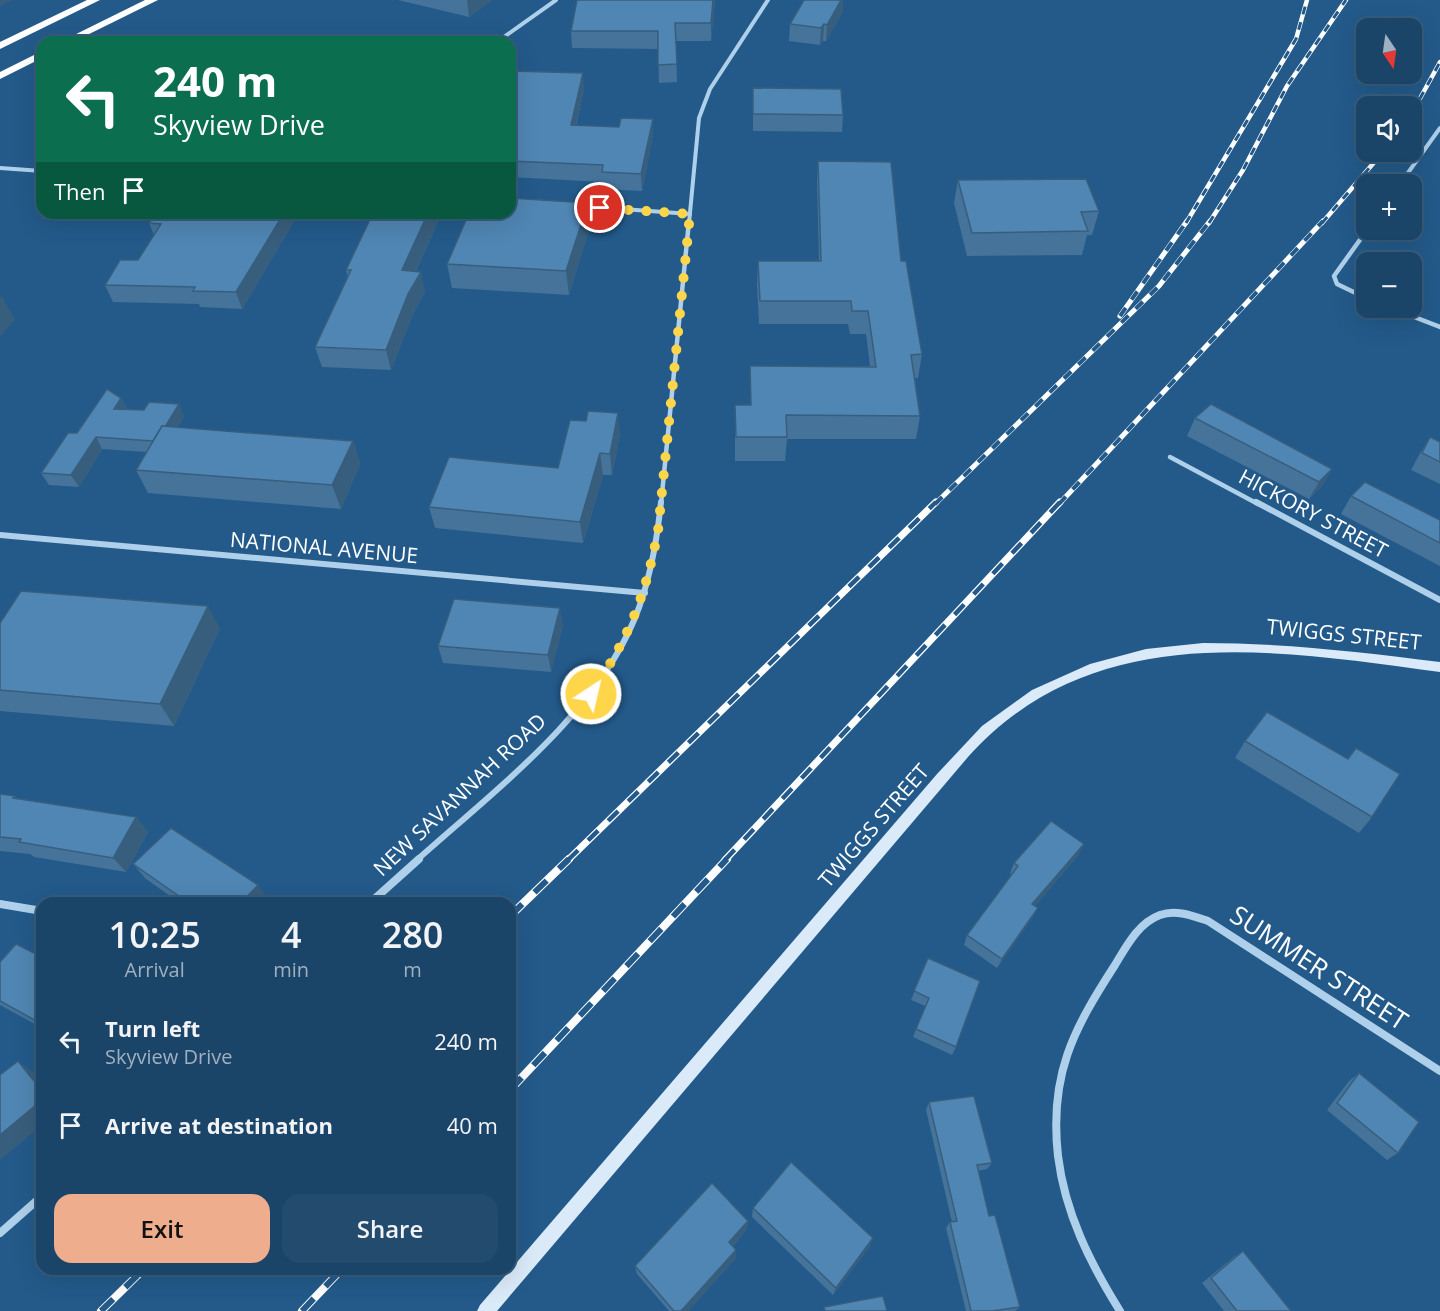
<!DOCTYPE html>
<meta charset="utf-8">
<style>
body{margin:0;font-family:"Open Sans",sans-serif;background:#234b6e;color:#f1f3f6;height:100vh;display:flex;flex-direction:column;font-size:22px;white-space:nowrap}
*{box-sizing:border-box;margin:0}
p{font-size:20px;color:#9fb0c0}
.icon{flex:none;width:33px;height:33px;fill:none;stroke:currentColor;stroke-width:2;stroke-linecap:round;stroke-linejoin:round}
.map{position:relative;flex:1;overflow:hidden}
.details{position:absolute;left:36px;top:897px;width:480px;height:378px;display:flex;flex-direction:column;background:#1a4468;border-radius:18px;box-shadow:0 6px 24px #0002,0 0 0 2px #385c7c}
.details>*{flex:none}
.top-card{position:absolute;left:36px;top:36px;width:480px;height:183px;border-radius:18px;box-shadow:0 6px 24px #0002,0 0 0 2px #385c7c;background:#0b6e4f;color:#fff;overflow:hidden}
.needle{width:39px;rotate:167deg}
.controls{position:absolute;left:1356px;top:18px;display:grid;gap:12px}
.controls a{display:grid;place-items:center;width:66px;height:66px;border-radius:12px;background:#1a4468;box-shadow:0 6px 24px #0002,0 0 0 2px #385c7c;font-size:30px}
.pin{position:absolute;display:grid;place-items:center;width:51px;height:51px;color:#fff;margin:-26px;border:3px solid #fff;border-radius:50%;box-shadow:0 2px 6px #0007}
.me{position:absolute;width:66px;margin:-33px;rotate:35deg;stroke-linejoin:round;filter:drop-shadow(0 0 4px #0008)}
.turn{display:flex;align-items:center;gap:21px;height:126px;padding:0 18px;font-size:27px}
.turn .icon{width:78px;height:78px;stroke-width:2.5}
.turn b{display:block;font-size:42px;line-height:51px}
.then{display:flex;align-items:center;height:57px;padding:0 18px;background:#0003;gap:12px;font-size:22px}
.eta{display:flex;justify-content:space-evenly;align-items:center;height:102px;text-align:center}
.eta b{font-size:36px;font-weight:600;line-height:42px}
.cta{display:flex;gap:12px;margin-top:auto;padding:12px 18px}
.cta a{flex:1;height:69px;border-radius:18px;background:#eead8d;color:#111;font-size:24px;font-weight:600;line-height:69px;text-align:center}
.cta a+a{background:#234b6e;color:#f1f3f6}
ul{padding:0;list-style:none}
li{display:flex;align-items:center;gap:18px;height:84px;padding:0 18px}
li div{flex:1}
li b{display:block;font-size:22px}
li em{font-style:normal}
.map>svg:first-child{display:block}
.lines{fill:none;stroke-linecap:round;stroke-linejoin:round}
.street-far3{stroke:#afd0ea;stroke-width:4}
.street-far2{stroke:#afd0ea;stroke-width:4.5}
.street-far1{stroke:#afd0ea;stroke-width:6}
.street{stroke:#afd0ea;stroke-width:8}
.secondary{fill:#daeaf8;fill-rule:evenodd}
.highway{fill:#fff;fill-rule:evenodd}
.rail-far3-casing{stroke:#fff;stroke-width:4.5}
.rail-far2-casing{stroke:#fff;stroke-width:5}
.rail-far1-casing{stroke:#fff;stroke-width:7}
.rail-casing{stroke:#fff;stroke-width:8}
.rail-far3{stroke:#235a8a;stroke-width:3;stroke-dasharray:8;stroke-linecap:butt}
.rail-far2{stroke:#235a8a;stroke-width:4;stroke-dasharray:10;stroke-linecap:butt}
.rail-far1{stroke:#235a8a;stroke-width:4.5;stroke-dasharray:14;stroke-linecap:butt}
.rail{stroke:#235a8a;stroke-width:6;stroke-dasharray:17;stroke-linecap:butt}
.wall{fill:#45739a}
.shaded-wall{fill:#385e7d}
.building{fill:#5086b3;stroke:#385e7d;stroke-width:1.5}
.route{stroke:#ffd54a;stroke-width:10;stroke-dasharray:0 18}
.labels{text-anchor:middle;stroke-width:4.5;stroke-linejoin:round;paint-order:stroke}
.street-label{font-size:21px;fill:#fff;stroke:#235a8a}
.near-street-label{font-size:26px;fill:#fff;stroke:#235a8a}
</style>
<div class="map">
<svg width="1440" height="1311" viewBox="0 0 1440 1311">
<rect width="100%" height="100%" fill="#235a8a"/>
<g class="lines">
<g class="street-far3">
<path d="M497 42 556 0"/>
<path d="M0 168 42 171"/>
<path d="M1400 184 1440 128"/>
<path d="M582 206 690 214"/>
<path d="M689 223 699 118 710 89 768 0"/>
</g>
<g class="street-far2">
<path d="M1366 298 1337 284 1334 276 1367 230"/>
<path d="M1391 308 1440 327"/>
<path d="M1170 457 1258 504"/>
<path d="M661 504 689 221"/>
</g>
<g class="street-far1">
<path d="M1256 502 1440 600"/>
<path d="M0 535 645 593"/>
<path d="M417 860C494 791 595 715 635 618 650 581 657 541 661 502"/>
</g>
<g class="street">
<path d="M370 903 419 859"/>
<path d="M0 904 42 911"/>
<path d="M0 1233 42 1196"/>
<path d="M1120 1311C1090 1263 1065 1213 1058 1156 1049 1075 1073 1030 1115 965 1126 947 1138 923 1160 915 1176 909 1193 916 1208 921L1440 1071"/>
</g>
<path class="secondary" d="M1203 643C1283 643 1361 652 1440 662V672C1275 650 1093 618 968 757L497 1311H477L480 1305 937 774 982 726 1032 690 1090 664 1146 649Z"/>
<g class="highway">
<path d="M87 0H100L0 49V42Z"/>
<path d="M145 0H158L73 42H60Z"/>
<path d="M42 51V58L0 79V72Z"/>
</g>
<defs>
<g id="rail-far3">
<path d="M1412 113 1440 62"/>
<path d="M1186 223 1296 39 1307 0"/>
<path d="M1209 223 1243 170 1287 86 1346 0"/>
<path d="M1322 223 1383 152"/>
</g>
<g id="rail-far2">
<path d="M1120 316 1187 221"/>
<path d="M935 504 1159 286 1210 221"/>
<path d="M1059 504 1323 221"/>
</g>
<g id="rail-far1">
<path d="M568 860 936 502"/>
<path d="M725 860 1060 502"/>
</g>
<g id="rail">
<path d="M510 916 569 859"/>
<path d="M510 1090 727 859"/>
<path d="M101 1311 144 1269"/>
<path d="M302 1311 342 1269"/>
</g>
</defs>
<use href="#rail-far3" class="rail-far3-casing"/>
<use href="#rail-far2" class="rail-far2-casing"/>
<use href="#rail-far1" class="rail-far1-casing"/>
<use href="#rail" class="rail-casing"/>
<use href="#rail-far3" class="rail-far3"/>
<use href="#rail-far2" class="rail-far2"/>
<use href="#rail-far1" class="rail-far1"/>
<use href="#rail" class="rail"/>
</g>
<g class="wall">
<path d="M398 0H492L469 17Z"/>
<path d="M715 0 711 41H676L677 82 659 83 658 49 572 48 571 31Z"/>
<path d="M843 11 826 41H823L820 45 789 41 790 24Z"/>
<path d="M510 71 584 89 576 126 653 135 642 191 603 189 602 182 510 177Z"/>
<path d="M753 88 843 115 842 132 753 131Z"/>
<path d="M818 161 901 261 922 354 918 378H915L920 416 916 439H787L785 461H735V405H750V366H870L866 334H850L848 324H759L757 284 758 261H819L817 183Z"/>
<path d="M958 180 1099 211 1092 235H1087L1082 255 967 256 954 203Z"/>
<path d="M588 203 590 226 569 295 452 288 447 264Z"/>
<path d="M156 213H299L242 309 200 307 199 304 113 302 105 285 138 260 154 235 149 223Z"/>
<path d="M373 213H439L440 217 416 271 425 292 413 314 391 370 322 367 315 347 348 277 346 270Z"/>
<path d="M121 398 127 409 184 416 177 428 353 441 360 464 341 509 148 493 136 470 146 452 102 449 79 487 49 485 41 473 77 433Z"/>
<path d="M1195 418 1332 469 1322 486 1309 499 1187 436Z"/>
<path d="M620 434 612 475H603L583 543 435 528 429 507 558 468Z"/>
<path d="M1430 437 1440 442V484L1411 470 1419 455Z"/>
<path d="M1351 496 1440 520V566L1341 514Z"/>
<path d="M0 623 220 628 174 726 0 711Z"/>
<path d="M563 625 551 672 443 663 438 646Z"/>
<path d="M1245 741 1347 759 1356 748 1372 817 1359 833 1235 758Z"/>
<path d="M0 794 15 796 17 798 136 817 148 832 126 872 34 857 30 854 0 851Z"/>
<path d="M1079 854 1035 906 1038 908 1033 917 997 968 964 945 967 935 1012 875 1010 873 1014 863Z"/>
<path d="M133 864 268 899 264 903H180L146 879Z"/>
<path d="M42 957V1028L0 1005V962Z"/>
<path d="M928 958 956 1047 952 1055 913 1037 925 1006 911 1000Z"/>
<path d="M1359 1073 1398 1153 1387 1160 1327 1110 1349 1081Z"/>
<path d="M929 1102 992 1163 987 1169 978 1171 989 1216 1020 1307 1015 1311H966L946 1228 950 1222H952L926 1110Z"/>
<path d="M753 1208 870 1246 833 1295 752 1217Z"/>
<path d="M748 1221 747 1229 733 1246 736 1258 688 1311H669L637 1274 635 1266Z"/>
<path d="M1243 1251 1291 1311H1224L1202 1283 1234 1257Z"/>
</g>
<g class="shaded-wall">
<path d="M0 0H13L0 6Z"/>
<path d="M467 0H492L469 17Z"/>
<path d="M713 0H715L711 41V23Z"/>
<path d="M841 0H843V11L826 41 827 25Z"/>
<path d="M824 24 823 41 820 45 821 28Z"/>
<path d="M583 73 584 89 572 142 571 125Z"/>
<path d="M653 119V135L642 191 641 174Z"/>
<path d="M588 203 590 226 569 295 566 271Z"/>
<path d="M284 213H299L242 309 236 292Z"/>
<path d="M428 213H439L440 217 407 290 402 270Z"/>
<path d="M421 272 425 292 413 314 391 370 386 350 408 294Z"/>
<path d="M2 296 15 320 0 336V298Z"/>
<path d="M121 398 127 410 114 409Z"/>
<path d="M179 404 184 416 162 453 156 441Z"/>
<path d="M618 413 620 434 612 475 610 454Z"/>
<path d="M96 437 102 449 79 487 71 475Z"/>
<path d="M353 441 360 464 341 509 332 485Z"/>
<path d="M600 453 603 475 583 543 580 522Z"/>
<path d="M1332 469 1322 486 1309 499 1319 482Z"/>
<path d="M208 606 220 628 174 726 160 704Z"/>
<path d="M560 608 563 625 551 672 548 655Z"/>
<path d="M136 817 148 832 126 872 113 858Z"/>
<path d="M1084 844 1079 854 1028 914 1032 904Z"/>
<path d="M258 885 268 899 264 903H241Z"/>
<path d="M1038 908 1033 917 997 968 1002 959Z"/>
<path d="M18 1061 34 1073 42 1082V1091Z"/>
<path d="M42 1100V1125L0 1160V1135Z"/>
<path d="M748 1221 747 1229 729 1250V1242Z"/>
<path d="M873 1238 870 1246 833 1295 836 1288Z"/>
<path d="M736 1250V1258L688 1311H681Z"/>
</g>
<g class="building">
<path d="M577 0H713L711 23H675L677 64 658 65V31H571Z"/>
<path d="M804 0H841L827 25 824 24 821 28 790 24Z"/>
<path d="M510 71 583 73 571 125 619 127 621 118 653 119 641 174 602 172 603 165 510 161Z"/>
<path d="M753 88 841 89 843 115 753 114Z"/>
<path d="M818 161 891 162 901 261H906L922 354 911 355 920 416 786 415 787 437H736L735 405H751L750 366 876 367 868 311H852L851 301H760L758 261H821Z"/>
<path d="M1086 179 1099 211 1081 212 1088 231 972 233 958 180Z"/>
<path d="M510 198 588 203 566 271 447 264 469 213H510Z"/>
<path d="M156 213H284L236 292 193 291 195 287 105 285 120 260H138L161 224 149 223Z"/>
<path d="M373 213H428L402 270 421 272 408 294 386 350 315 347 351 270H346Z"/>
<path d="M107 389 121 398 114 409 144 410 149 402 179 404 165 427 162 426 153 441 96 437 71 475 41 473 68 433H77Z"/>
<path d="M1211 404 1332 469 1319 482 1195 418Z"/>
<path d="M588 411 618 413 610 454 600 453 580 522 429 507 449 457 558 468 570 420 586 421Z"/>
<path d="M162 426 353 441 332 485 136 470Z"/>
<path d="M1430 437 1440 442V462L1422 453Z"/>
<path d="M1365 482 1440 520V543L1351 496Z"/>
<path d="M21 591 208 606 160 704 0 690V623Z"/>
<path d="M454 599 560 608 548 655 438 646Z"/>
<path d="M1267 712 1348 759 1356 748 1400 774 1372 817 1245 741Z"/>
<path d="M0 794 15 796 13 798 136 817 113 858 19 842 21 839 0 837Z"/>
<path d="M1051 821 1084 844 1032 904 1038 908 1002 959 967 935 1018 866 1014 863Z"/>
<path d="M171 828 258 885 241 903H189L133 864Z"/>
<path d="M16 944 42 957V1024L0 1001V962Z"/>
<path d="M928 958 980 981 956 1047 916 1029 929 998 914 991Z"/>
<path d="M18 1061 42 1091V1100L0 1135V1075Z"/>
<path d="M1359 1073 1419 1122 1398 1153 1337 1103Z"/>
<path d="M974 1096 992 1163 977 1165 989 1216 995 1215 1020 1307 992 1311H971L950 1222 957 1221 929 1102Z"/>
<path d="M791 1162 873 1238 836 1288 753 1208Z"/>
<path d="M712 1183 748 1221 729 1242 736 1250 681 1311H674L635 1266Z"/>
<path d="M1243 1251 1291 1311H1237L1211 1278Z"/>
<path d="M883 1296 887 1311H825L824 1307Z"/>
</g>
<g class="lines">
<path class="route" d="M591 694C629 637 645 598 658 531L690 214 600 208"/>
</g>
<g class="labels">
<g class="street-label">
<text transform="translate(1313 514) rotate(28)" y="7">HICKORY STREET</text>
<text transform="translate(324 548) rotate(5)" y="7">NATIONAL AVENUE</text>
<text transform="translate(1344 635) rotate(6)" y="7">TWIGGS STREET</text>
<text transform="translate(460 795) rotate(-43)" y="7">NEW SAVANNAH ROAD</text>
<text transform="translate(874 826) rotate(-49)" y="7">TWIGGS STREET</text>
</g>
<g class="near-street-label">
<text transform="translate(1319 968) rotate(33)" y="9">SUMMER STREET</text>
</g>
</g>
</svg>
<div class="controls">
<a><svg class="needle" viewBox="-14 -14 28 28"><path d="M0-13l5 13h-10z" fill="#e53935"/><path d="M0 13l5-13h-10z" fill="#9fb0c0"/></svg></a>
<a><svg class="icon" aria-label="sound" viewBox="0 0 24 24"><path d="M4 9h4l5-4v14l-5-4H4zM17 9q2 3 0 6"/></svg></a>
<a>+</a>
<a>−</a>
</div>
<div class="pin" style="left:600px;top:208px;background:#d93025"><svg class="icon" aria-label="arrive" viewBox="0 0 24 24"><path d="M6 21V4h12l-3 4 3 4H6"/></svg></div>
<svg class="me" style="left:591px;top:694px" viewBox="-20 -20 40 40"><circle r="17" fill="#ffd54a" stroke="#fff" stroke-width="3"/><path d="M0-11L8 9 0 5-8 9z" fill="#fff"/></svg>
<div class="top-card">
<div class="turn"><svg class="icon" aria-label="left" viewBox="0 0 24 24"><path d="M17 20v-9H6M10 6l-5 5 5 5"/></svg><div><b>240 m</b>Skyview Drive</div></div>
<div class="then">Then<svg class="icon" aria-label="arrive" viewBox="0 0 24 24"><path d="M6 21V4h12l-3 4 3 4H6"/></svg></div>
</div>
<section class="details">
<div class="eta">
<div><b>10:25</b><p>Arrival</p></div>
<div><b>4</b><p>min</p></div>
<div><b>280</b><p>m</p></div>
</div>
<ul>
<li><svg class="icon" aria-label="left" viewBox="0 0 24 24"><path d="M17 20v-9H6M10 6l-5 5 5 5"/></svg><div><b>Turn left</b><p>Skyview Drive</p></div><em>240 m</em></li>
<li><svg class="icon" aria-label="arrive" viewBox="0 0 24 24"><path d="M6 21V4h12l-3 4 3 4H6"/></svg><div><b>Arrive at destination</b></div><em>40 m</em></li>
</ul>
<div class="cta"><a>Exit</a><a>Share</a></div>
</section>
</div>
